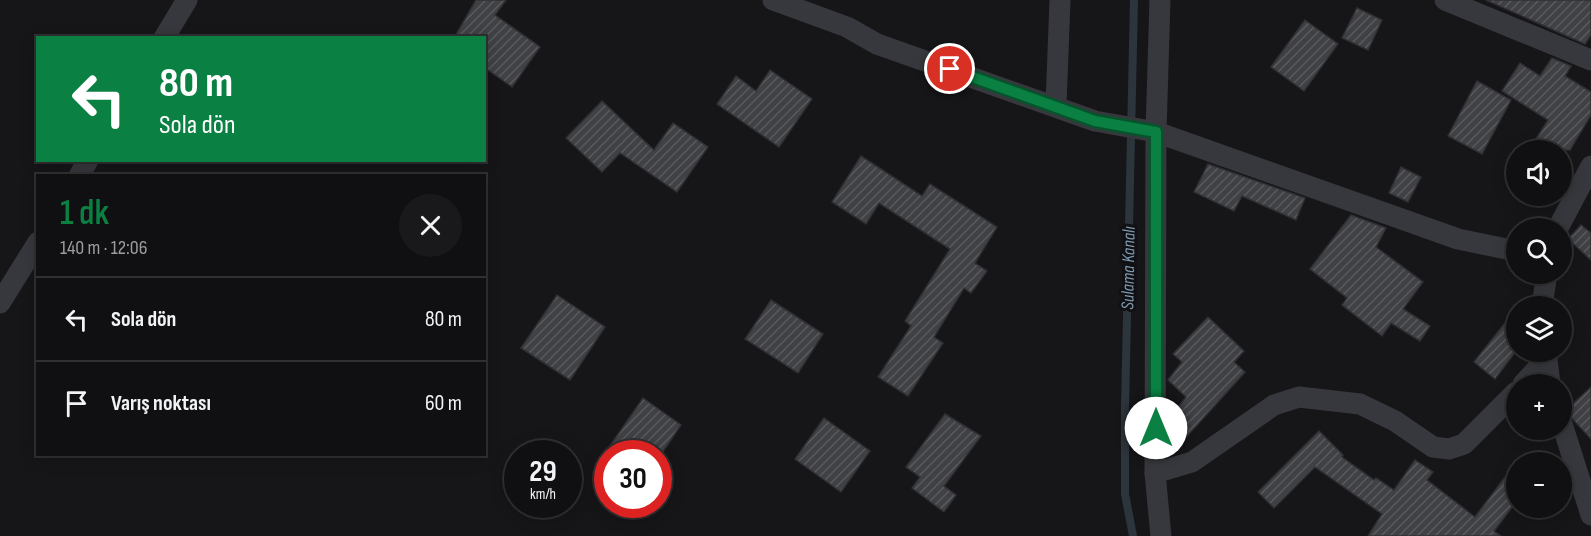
<!DOCTYPE html>
<html lang="tr">
<meta charset="utf-8">
<style>
body{margin:0;font-family:"Sofia Sans Condensed",sans-serif;background:#19191b;color:#f1f3f6;height:100vh;display:flex;flex-direction:column;font-size:22px;white-space:nowrap}
*{box-sizing:border-box;margin:0}
p{font-size:20px;color:#9c9d9f}
.icon{flex:none;width:33px;height:33px;fill:none;stroke:currentColor;stroke-width:2;stroke-linecap:round;stroke-linejoin:round}
.map{position:relative;flex:1;overflow:hidden}
.sheet{position:absolute;left:36px;top:174px;width:450px;height:282px;display:flex;flex-direction:column;background:#101012;border-radius:0px;box-shadow:0 3px 15px #0003,0 0 0 2px #303032}
.sheet>*{flex:none}
.top-card{position:absolute;left:36px;top:36px;width:450px;height:126px;border-radius:0px;box-shadow:0 3px 15px #0003,0 0 0 2px #303032;background:#0b8043;color:#fff;overflow:hidden}
.controls{position:absolute;left:1506px;top:140px;display:grid;gap:12px}
.controls a{display:grid;place-items:center;width:66px;height:66px;border-radius:50%;background:#101012;box-shadow:0 3px 15px #0003,0 0 0 2px #303032;font-size:30px}
.speed{position:absolute;left:504px;top:440px;display:flex;gap:12px;font-size:30px;font-weight:700;text-align:center}
.speed>*{display:grid;place-content:center;width:78px;height:78px;border-radius:50%;background:#101012;box-shadow:0 3px 15px #0003,0 0 0 2px #303032;line-height:1}
.speed small{font-size:15px;font-weight:400}
.speed .limit{border:9px solid #d22;background:#fff;color:#111}
.pin{position:absolute;display:grid;place-items:center;width:51px;height:51px;color:#fff;margin:-26px;border:3px solid #fff;border-radius:50%;box-shadow:0 2px 6px #0007}
.me{position:absolute;width:66px;margin:-33px;rotate:0deg;stroke-linejoin:round;filter:drop-shadow(0 0 4px #0008)}
.turn{display:flex;align-items:center;gap:21px;height:126px;padding:0 24px;font-size:27px}
.turn .icon{width:78px;height:78px;stroke-width:2.5}
.turn b{display:block;font-size:42px;line-height:51px}
.round{display:grid;place-items:center;flex:none;width:63px;height:63px;border-radius:32px;background:#19191b}
.headline{display:flex;align-items:center;justify-content:space-between;height:102px;padding:0 24px}
h1{font-size:36px;font-weight:600;line-height:45px;color:#0b8043}
ul{padding:0;list-style:none}
li{display:flex;align-items:center;gap:18px;height:84px;padding:0 24px;border-top:2px solid #303032}
li div{flex:1}
li b{display:block;font-size:22px}
li em{font-style:normal}
.map>svg:first-child{display:block}
.lines{fill:none;stroke-linecap:round;stroke-linejoin:round}
.stream{stroke:#2c353c;stroke-width:8}
.building{fill:url(#building-hatch);stroke:#303034;stroke-width:1.5}
.street{stroke:#37383d;stroke-width:21}
.route-casing{stroke:#07532c;stroke-width:15}
.route{stroke:#0b8043;stroke-width:10}
.labels{text-anchor:middle;stroke-width:6;stroke-linejoin:round;paint-order:stroke}
.water-label{font-size:18px;font-style:italic;fill:#7f9bb3;stroke:#111113}
</style>
<div class="map">
<svg width="1591" height="536" viewBox="0 0 1591 536">
<defs>
<pattern id="building-hatch" width="6" height="6" patternUnits="userSpaceOnUse" patternTransform="scale(1.5)"><rect width="6" height="6" fill="#404145"/><path d="M-1 1l2-2M0 6l6-6M5 7l2-2" fill="none" stroke="#595a5e"/></pattern>
</defs>
<rect width="100%" height="100%" fill="#161618"/>
<g class="lines">
<path class="stream" d="M1133 536 1125 494V407L1134 0"/>
</g>
<g class="building">
<path d="M476 0H506L495 15 540 47 512 87 484 67V38H454Z"/>
<path d="M1486 0H1591V35L1585 44Z"/>
<path d="M1357 8 1382 20 1368 50 1342 38Z"/>
<path d="M1305 20 1338 44 1304 91 1271 67Z"/>
<path d="M1552 58 1571 66 1565 76 1591 92V115L1570 150H1529L1548 120 1502 91 1520 63 1540 76Z"/>
<path d="M770 70 812 99 779 147 717 104 736 76 756 91Z"/>
<path d="M1477 81 1511 100 1482 154 1448 136Z"/>
<path d="M602 101 654 150 673 123 708 147 677 192 620 153 602 172 566 138Z"/>
<path d="M861 156 922 196 930 184 997 227 975 263 987 271 971 293 964 288 934 337 943 343 908 396 878 377 911 326 905 321 950 249 879 203 866 224 832 202Z"/>
<path d="M1208 164 1305 198 1296 220 1242 196 1234 211 1194 192Z"/>
<path d="M1401 167 1421 177 1408 202 1389 193Z"/>
<path d="M1351 215 1386 228 1376 247 1423 282 1403 309 1430 326 1420 341 1391 323 1382 336 1342 305 1347 298 1310 269Z"/>
<path d="M1581 225 1591 233V260L1568 239Z"/>
<path d="M557 295 605 327 570 380 521 348Z"/>
<path d="M771 300 823 334 798 373 745 339Z"/>
<path d="M1208 317 1244 351 1234 362 1245 372 1180 444 1168 435V420L1186 397 1168 380 1182 362 1173 354Z"/>
<path d="M1505 323 1516 333V351L1495 379 1474 362Z"/>
<path d="M1591 387V439L1565 411Z"/>
<path d="M643 398 681 425 662 453H605Z"/>
<path d="M945 414 981 436 944 486 956 495 944 512 912 488 920 477 906 467Z"/>
<path d="M824 418 870 451 841 492 795 459Z"/>
<path d="M1319 431 1343 455 1342 457 1374 480 1376 478 1394 490 1415 460 1433 472 1427 480 1475 517 1505 477 1516 486V502L1494 531 1501 536H1368L1382 514 1315 467 1274 508 1258 492Z"/>
</g>
<g class="lines">
<g class="street">
<path d="M773 0 847 27 877 44 1095 121 1156 132 1458 239 1516 251"/>
<path d="M1160 0 1156 132 1155 473 1161 536"/>
<path d="M1445 0 1591 60"/>
<path d="M164 38 187 0"/>
<path d="M1056 105 1060 0"/>
<path d="M79 176 88 160"/>
<path d="M1558 228 1591 166"/>
<path d="M0 303 38 242"/>
<path d="M1542 306 1547 273"/>
<path d="M1546 351 1550 384"/>
<path d="M1523 384 1547 358"/>
<path d="M1562 424 1591 515"/>
<path d="M1155 473 1192 462 1274 405 1299 397 1360 404 1395 421 1433 447 1449 449 1464 444 1516 392"/>
</g>
</g>
<g class="lines">
<defs>
<path id="route" d="M950 69 1095 121 1156 132V428"/>
</defs>
<use href="#route" class="route-casing"/>
<use href="#route" class="route"/>
</g>
<g class="labels">
<g class="water-label">
<text transform="translate(1128 268) rotate(-89)" y="6">Sulama Kanalı</text>
</g>
</g>
</svg>
<div class="controls">
<a><svg class="icon" aria-label="sound" viewBox="0 0 24 24"><path d="M4 9h4l5-4v14l-5-4H4zM17 9q2 3 0 6"/></svg></a>
<a><svg class="icon" aria-label="search" viewBox="0 0 24 24"><circle cx="10" cy="10" r="6"/><path d="M15 15l6 6"/></svg></a>
<a><svg class="icon" aria-label="layers" viewBox="0 0 24 24"><path d="M12 4l9 5-9 5-9-5zM3 14l9 5 9-5"/></svg></a>
<a>+</a>
<a>−</a>
</div>
<div class="speed"><div>29<small>km/h</small></div><div class="limit">30</div></div>
<div class="pin" style="left:950px;top:69px;background:#d93025"><svg class="icon" aria-label="arrive" viewBox="0 0 24 24"><path d="M6 21V4h12l-3 4 3 4H6"/></svg></div>
<svg class="me" style="left:1156px;top:428px" viewBox="-20 -20 40 40"><circle r="19" fill="#fff"/><path d="M0-13L10 11 0 6-10 11z" fill="#0b8043"/></svg>
<div class="top-card">
<div class="turn"><svg class="icon" aria-label="left" viewBox="0 0 24 24"><path d="M17 20v-9H6M10 6l-5 5 5 5"/></svg><div><b>80 m</b>Sola dön</div></div>
</div>
<section class="sheet">
<div class="headline"><div><h1>1 dk</h1><p>140 m · 12:06</p></div><a class="round"><svg class="icon" aria-label="close" viewBox="0 0 24 24"><path d="M6 6l12 12M18 6L6 18"/></svg></a></div>
<ul>
<li><svg class="icon" aria-label="left" viewBox="0 0 24 24"><path d="M17 20v-9H6M10 6l-5 5 5 5"/></svg><div><b>Sola dön</b></div><em>80 m</em></li>
<li><svg class="icon" aria-label="arrive" viewBox="0 0 24 24"><path d="M6 21V4h12l-3 4 3 4H6"/></svg><div><b>Varış noktası</b></div><em>60 m</em></li>
</ul>
</section>
</div>
